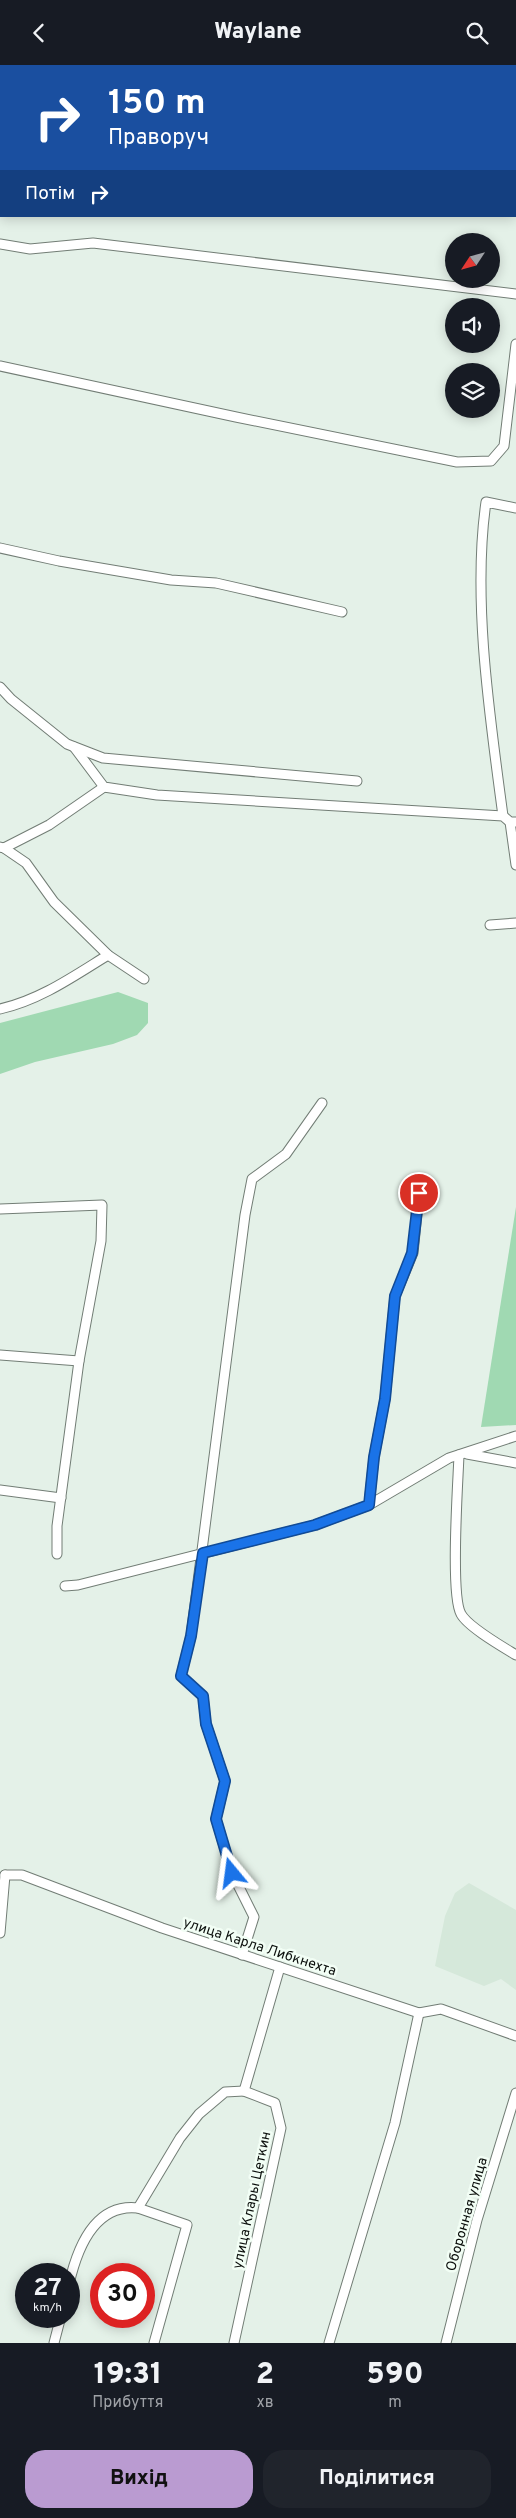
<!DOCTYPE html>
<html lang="uk">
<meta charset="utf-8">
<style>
body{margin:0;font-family:Overpass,sans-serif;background:#20242c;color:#f1f3f6;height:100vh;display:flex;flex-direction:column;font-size:19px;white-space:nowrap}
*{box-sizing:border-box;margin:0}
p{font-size:16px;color:#9ea1a6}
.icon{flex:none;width:28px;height:28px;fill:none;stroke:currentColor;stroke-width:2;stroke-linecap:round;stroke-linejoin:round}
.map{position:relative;height:2278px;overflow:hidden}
.panel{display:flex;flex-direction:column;background:#171b24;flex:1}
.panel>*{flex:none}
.banner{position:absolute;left:0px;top:0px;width:516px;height:152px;box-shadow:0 2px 12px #0003;background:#1a4fa0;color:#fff;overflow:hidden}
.needle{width:32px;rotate:234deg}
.fabs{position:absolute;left:445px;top:168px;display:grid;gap:10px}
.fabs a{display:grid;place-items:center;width:55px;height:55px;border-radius:50%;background:#171b24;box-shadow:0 2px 12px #0003;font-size:25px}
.speed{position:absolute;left:15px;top:2198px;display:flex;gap:10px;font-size:25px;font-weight:700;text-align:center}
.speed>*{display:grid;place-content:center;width:65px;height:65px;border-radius:50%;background:#171b24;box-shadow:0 2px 12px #0003;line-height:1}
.speed small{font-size:12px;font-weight:400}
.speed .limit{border:8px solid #d22;background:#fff;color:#111}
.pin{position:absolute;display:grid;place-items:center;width:42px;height:42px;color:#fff;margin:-21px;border:2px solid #fff;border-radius:50%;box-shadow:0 1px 5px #0007}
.me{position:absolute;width:55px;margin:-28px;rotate:344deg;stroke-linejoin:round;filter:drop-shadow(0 0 4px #0008)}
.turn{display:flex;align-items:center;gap:18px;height:105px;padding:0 25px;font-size:22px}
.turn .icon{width:65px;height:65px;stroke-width:2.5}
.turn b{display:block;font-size:35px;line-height:42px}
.then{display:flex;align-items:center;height:48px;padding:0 25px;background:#0003;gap:10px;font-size:19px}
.eta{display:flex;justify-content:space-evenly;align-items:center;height:85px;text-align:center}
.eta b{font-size:30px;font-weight:800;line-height:35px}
.action{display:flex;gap:10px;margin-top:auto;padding:10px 25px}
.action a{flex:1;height:58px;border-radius:20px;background:#ba9bd1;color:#111;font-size:20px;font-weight:800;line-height:58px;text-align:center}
.action a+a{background:#20242c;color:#f1f3f6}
header{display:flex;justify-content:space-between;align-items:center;height:65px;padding:0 25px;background:#171b24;font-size:22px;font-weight:800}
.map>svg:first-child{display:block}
.built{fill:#d5e8da}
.green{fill:#a0d9b2}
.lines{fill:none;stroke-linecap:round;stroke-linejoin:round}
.minor-casing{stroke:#727d75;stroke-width:11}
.minor{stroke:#fff;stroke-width:9}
.route-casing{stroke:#114b97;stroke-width:12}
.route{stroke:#1a73e8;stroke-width:9}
.labels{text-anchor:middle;stroke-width:5;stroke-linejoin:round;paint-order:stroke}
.street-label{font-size:14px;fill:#0c100d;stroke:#f2fef5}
</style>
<header><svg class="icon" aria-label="back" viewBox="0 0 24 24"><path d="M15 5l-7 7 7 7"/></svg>Waylane<svg class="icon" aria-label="search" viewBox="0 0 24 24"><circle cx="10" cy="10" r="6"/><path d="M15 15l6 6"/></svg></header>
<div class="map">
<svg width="516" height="2278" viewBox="0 0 516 2278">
<rect width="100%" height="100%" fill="#e4f1e8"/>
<path class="built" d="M469 1818 516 1845V1925L501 1914 484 1921 435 1901 445 1851 455 1828Z"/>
<g class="green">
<path d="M118 927 148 938V958L137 970 113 979 35 997 0 1009V958Z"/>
<path d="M516 1142V1360L481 1362Z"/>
</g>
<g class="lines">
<defs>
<g id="minor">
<path d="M0 11H1"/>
<path d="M515 61 516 62"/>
<path d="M0 179 30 184 93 178 516 229"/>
<path d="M0 301 236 352 457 397 491 396 504 381 516 279"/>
<path d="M0 483 59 496 171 515 216 518 342 547"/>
<path d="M0 622 11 634 67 679 103 693 357 716"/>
<path d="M74 682 104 722 157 730 503 751 510 757H516"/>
<path d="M503 751C490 653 472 534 486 437L516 443"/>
<path d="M510 757 516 800"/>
<path d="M0 782 4 783 49 760 104 722"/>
<path d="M4 783 26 798 54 837 108 890 144 914"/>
<path d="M490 860 516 858"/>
<path d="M0 944C40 935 74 911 108 890"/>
<path d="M0 1144 102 1140 101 1176 79 1296 57 1461V1489"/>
<path d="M0 1290 79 1296"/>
<path d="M467 1389 516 1398"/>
<path d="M459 1390C458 1418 450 1530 461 1549 468 1562 503 1582 516 1590"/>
<path d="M0 1425 61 1433"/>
<path d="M369 1440 374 1392 385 1334 395 1231 413 1188 419 1128"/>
<path d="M65 1521 78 1520 315 1460 369 1440 449 1393 516 1371"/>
<path d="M5 1810H22L162 1863 419 1948 441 1944 516 1971"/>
<path d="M0 1868 5 1810"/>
<path d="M242 1890 254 1852 232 1808 216 1754 225 1716 206 1659 203 1631 181 1611 191 1571 245 1150 252 1114 286 1089 322 1038"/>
<path d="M138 2143 187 2160 154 2278"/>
<path d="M69 2219C77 2184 94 2138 138 2143L180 2073 199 2049 225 2027 244 2026"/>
<path d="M54 2278 61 2251"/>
<path d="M234 2278 281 2063 275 2038 244 2026 280 1902"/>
<path d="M329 2278 395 2058 419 1948"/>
<path d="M446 2278 477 2155 516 2028"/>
</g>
</defs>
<use href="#minor" class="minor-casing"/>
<use href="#minor" class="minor"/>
</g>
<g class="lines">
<defs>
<path id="route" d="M232 1808 216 1754 225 1716 206 1659 203 1631 181 1611 191 1571 203 1488 315 1460 369 1440 374 1392 385 1334 395 1231 412 1188 419 1128"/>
</defs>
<use href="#route" class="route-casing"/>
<use href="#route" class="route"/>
</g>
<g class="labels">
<g class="street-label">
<text transform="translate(260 1881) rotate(18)" y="5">улица Карла Либкнехта</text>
<text transform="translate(251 2135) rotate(-78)" y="5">улица Клары Цеткин</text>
<text transform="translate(466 2149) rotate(-74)" y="5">Оборонная улица</text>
</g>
</g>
</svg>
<div class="fabs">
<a><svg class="needle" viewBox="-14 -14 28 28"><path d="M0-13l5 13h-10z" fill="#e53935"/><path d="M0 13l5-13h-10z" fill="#9ea1a6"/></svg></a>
<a><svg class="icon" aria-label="sound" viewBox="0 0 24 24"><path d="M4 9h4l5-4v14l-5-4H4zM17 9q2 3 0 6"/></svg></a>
<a><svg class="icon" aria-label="layers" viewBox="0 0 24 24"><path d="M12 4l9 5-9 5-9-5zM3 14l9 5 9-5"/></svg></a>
</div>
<div class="speed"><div>27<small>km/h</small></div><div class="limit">30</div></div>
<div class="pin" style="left:419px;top:1128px;background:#d93025"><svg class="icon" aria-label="arrive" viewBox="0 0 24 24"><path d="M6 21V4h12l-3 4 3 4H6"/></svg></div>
<svg class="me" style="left:232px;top:1808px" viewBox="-20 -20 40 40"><path d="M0-17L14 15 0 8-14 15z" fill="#1a73e8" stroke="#fff" stroke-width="4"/></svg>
<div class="banner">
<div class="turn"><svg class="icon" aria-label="right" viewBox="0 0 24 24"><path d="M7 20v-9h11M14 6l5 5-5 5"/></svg><div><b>150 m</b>Праворуч</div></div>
<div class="then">Потім<svg class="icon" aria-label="right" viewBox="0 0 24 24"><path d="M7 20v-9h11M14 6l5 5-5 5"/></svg></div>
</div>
</div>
<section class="panel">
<div class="eta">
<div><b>19:31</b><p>Прибуття</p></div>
<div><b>2</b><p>хв</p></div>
<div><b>590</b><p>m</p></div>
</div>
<div class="action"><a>Вихід</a><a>Поділитися</a></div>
</section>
